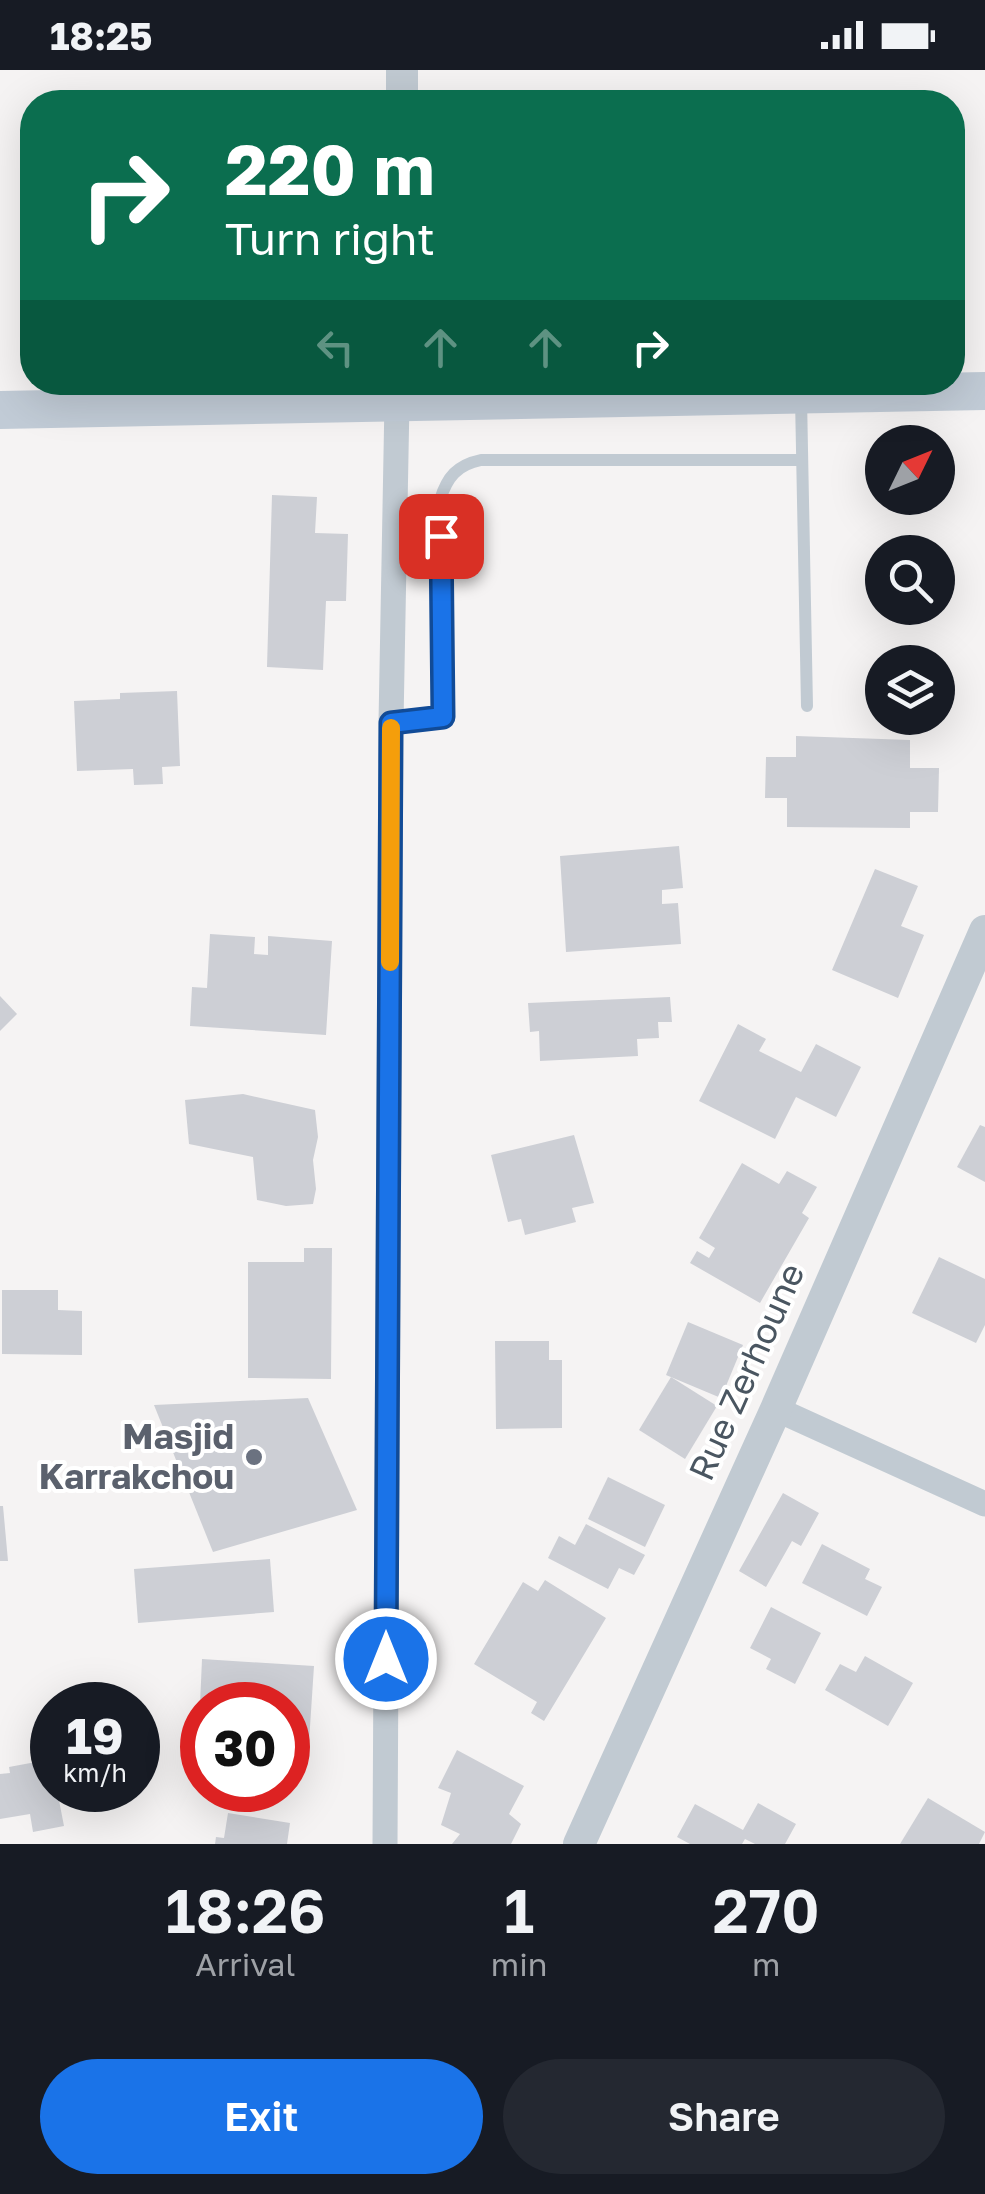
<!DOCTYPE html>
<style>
body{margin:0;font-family:"Golos Text",sans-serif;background:#242831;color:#f1f3f6;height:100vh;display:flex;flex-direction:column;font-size:38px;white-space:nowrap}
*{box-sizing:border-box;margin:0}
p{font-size:32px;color:#9ea1a6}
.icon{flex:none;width:55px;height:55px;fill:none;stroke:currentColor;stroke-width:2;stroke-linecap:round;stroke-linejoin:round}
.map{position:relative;height:1774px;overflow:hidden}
.panel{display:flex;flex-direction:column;background:#171b24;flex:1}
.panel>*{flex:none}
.banner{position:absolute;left:20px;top:20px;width:945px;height:305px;border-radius:40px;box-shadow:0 10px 40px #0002;background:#0b6e4f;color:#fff;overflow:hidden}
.needle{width:65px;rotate:47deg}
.fabs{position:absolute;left:865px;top:355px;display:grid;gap:20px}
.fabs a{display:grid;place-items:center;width:90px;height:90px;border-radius:50%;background:#171b24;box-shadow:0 10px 40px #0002;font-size:50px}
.speed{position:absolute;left:30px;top:1612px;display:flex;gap:20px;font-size:50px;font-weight:700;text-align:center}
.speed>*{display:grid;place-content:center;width:130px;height:130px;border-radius:50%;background:#171b24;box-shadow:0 10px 40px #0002;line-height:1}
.speed small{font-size:25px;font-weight:400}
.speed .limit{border:15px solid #d22;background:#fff;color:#111}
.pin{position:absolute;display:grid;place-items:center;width:85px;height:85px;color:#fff;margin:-42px;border-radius:20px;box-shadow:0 5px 15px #0006}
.me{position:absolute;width:110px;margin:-55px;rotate:0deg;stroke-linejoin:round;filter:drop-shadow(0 0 8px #0008)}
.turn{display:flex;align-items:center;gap:35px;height:210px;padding:0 40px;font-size:45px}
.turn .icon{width:130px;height:130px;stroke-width:2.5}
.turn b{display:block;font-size:70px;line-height:85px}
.lanes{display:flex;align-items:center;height:95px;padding:0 40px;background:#0003;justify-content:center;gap:50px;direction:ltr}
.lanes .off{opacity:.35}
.eta{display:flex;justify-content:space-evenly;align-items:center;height:170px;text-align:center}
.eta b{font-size:60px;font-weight:600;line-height:70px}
.button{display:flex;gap:20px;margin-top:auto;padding:20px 40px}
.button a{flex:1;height:115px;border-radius:60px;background:#1a73e8;color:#fff;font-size:40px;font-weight:600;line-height:115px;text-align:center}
.button a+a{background:#242831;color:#f1f3f6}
.status{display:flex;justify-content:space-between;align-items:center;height:70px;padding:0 50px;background:#171b24;direction:ltr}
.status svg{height:28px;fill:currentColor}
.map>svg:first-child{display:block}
.building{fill:#cdcfd5}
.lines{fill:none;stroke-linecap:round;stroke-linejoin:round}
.service{stroke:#c1cad2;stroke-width:12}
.minor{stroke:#c1cad2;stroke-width:25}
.tertiary{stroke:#c1cad2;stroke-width:32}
.secondary{stroke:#c1cbd6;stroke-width:38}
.route-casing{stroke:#114b97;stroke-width:25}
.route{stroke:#1a73e8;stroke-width:18}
.slow{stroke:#f59e0b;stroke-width:18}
.worship-dot{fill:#6b7280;stroke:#fff;stroke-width:4}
.labels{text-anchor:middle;stroke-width:8;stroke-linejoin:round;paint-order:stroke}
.street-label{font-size:35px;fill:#4a5661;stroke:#fff}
.worship-label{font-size:35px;font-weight:bold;fill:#5b616d;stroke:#fff;text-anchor:end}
</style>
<div class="status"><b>18:25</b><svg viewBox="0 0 49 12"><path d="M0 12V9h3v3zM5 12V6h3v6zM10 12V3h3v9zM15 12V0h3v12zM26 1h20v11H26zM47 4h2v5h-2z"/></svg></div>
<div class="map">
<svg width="985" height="1774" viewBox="0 0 985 1774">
<rect width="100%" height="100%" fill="#f5f3f3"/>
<g class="building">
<path d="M952 120H964L962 195H952Z"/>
<path d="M272 425 317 427 315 463 348 464 346 531H326L323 600 267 597Z"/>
<path d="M177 621 180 696 162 697 163 714 134 715 133 699 77 701 74 631 120 629V623Z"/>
<path d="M796 666 910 670V698H939L938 742H910V758L787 757V728H765L766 687H796Z"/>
<path d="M679 776 683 818 662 820V834L678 833 681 874 566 882 560 786Z"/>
<path d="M875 799 918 816 901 856 924 865 898 928 832 900Z"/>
<path d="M210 864 255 867 254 884 268 885V866L332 871 326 965 190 956 192 917 207 918Z"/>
<path d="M0 926 17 944 0 961Z"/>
<path d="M670 927 672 952H658L659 968 637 969 638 986 540 991 539 961 530 962 528 933Z"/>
<path d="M738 954 766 969 759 981 801 1002 816 974 861 997 836 1047 796 1027 775 1069 699 1031Z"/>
<path d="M243 1024 315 1040 318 1067 313 1090 316 1119 313 1134 286 1136 257 1130 253 1087 189 1074 185 1030Z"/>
<path d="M980 1055 985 1057V1112L957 1097Z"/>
<path d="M574 1065 594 1133 572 1138 576 1152 525 1165 521 1149 508 1152 491 1085Z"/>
<path d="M742 1093 779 1114 787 1101 817 1117 802 1143 809 1148 760 1233 690 1193 697 1181 709 1188 715 1178 699 1168Z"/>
<path d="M304 1178H332L331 1309 248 1308V1192H304Z"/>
<path d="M939 1187 985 1209V1255L976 1273 912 1243Z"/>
<path d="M2 1220H58V1240L82 1241V1285L2 1284Z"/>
<path d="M688 1252 743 1275 721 1328 666 1305Z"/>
<path d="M495 1271H549V1290H562V1358L496 1359Z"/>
<path d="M671 1307 717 1336 685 1389 639 1360Z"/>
<path d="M308 1328 357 1440 213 1482 154 1335Z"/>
<path d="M608 1407 665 1435 645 1477 588 1449Z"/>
<path d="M783 1423 819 1443 801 1476 792 1471 766 1517 739 1501Z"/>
<path d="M0 1436H3L8 1491H0Z"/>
<path d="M586 1454 645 1485 634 1505 619 1498 608 1519 548 1488 559 1466 575 1475Z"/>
<path d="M822 1474 870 1499 865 1509 882 1517 867 1546 802 1513Z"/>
<path d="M270 1489 274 1542 138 1553 134 1499Z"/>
<path d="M545 1510 606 1548 544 1651 531 1643 537 1632 474 1594 523 1512 538 1521Z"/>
<path d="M771 1537 821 1563 795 1614 766 1599 771 1589 750 1578Z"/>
<path d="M865 1586 913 1613 888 1656 825 1620 840 1594 856 1602Z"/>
<path d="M202 1589 314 1596 309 1672 288 1670V1635H200Z"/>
<path d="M457 1680 524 1716 509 1744 521 1754 511 1774H452L460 1764 441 1755 451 1723 438 1718Z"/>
<path d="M52 1689V1720H57L64 1756 33 1762 30 1744 0 1749V1704L10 1703 9 1697Z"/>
<path d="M928 1728 985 1762 979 1774H900Z"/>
<path d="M758 1733 796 1754 785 1774H755L745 1769 742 1774H690L677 1767 695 1734 743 1760Z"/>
<path d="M228 1743 290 1753 287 1774H215L216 1767 224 1768Z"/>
</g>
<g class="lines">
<g class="service">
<path d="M801 328 807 636"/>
<path d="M391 653 443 647 440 430C447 407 457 395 481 390H802"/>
</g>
<g class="minor">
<path d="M776 1339 985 1434"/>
<path d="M385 1774 391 653 397 331"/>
</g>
<g class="tertiary">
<path d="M402 32V0"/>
<path d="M579 1774 776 1339 985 861"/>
</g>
<path class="secondary" d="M0 340 985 321"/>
</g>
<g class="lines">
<defs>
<path id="route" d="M386 1589 391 653 443 647 441 466"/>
</defs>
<use href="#route" class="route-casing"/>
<use href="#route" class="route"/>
<path class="slow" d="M390 892 391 658"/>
</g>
<circle class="worship-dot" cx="254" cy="1387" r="10"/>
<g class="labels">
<g class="street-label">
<text transform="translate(747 1302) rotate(-66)" y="12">Rue Zerhoune</text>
</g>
<g class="worship-label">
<text x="234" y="1379">Masjid<tspan x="234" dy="40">Karrakchou</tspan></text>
</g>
</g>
</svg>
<div class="fabs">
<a><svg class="needle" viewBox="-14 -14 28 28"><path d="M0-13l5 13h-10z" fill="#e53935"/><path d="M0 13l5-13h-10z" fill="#9ea1a6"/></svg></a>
<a><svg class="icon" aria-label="search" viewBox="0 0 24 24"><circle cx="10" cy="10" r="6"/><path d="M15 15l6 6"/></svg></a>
<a><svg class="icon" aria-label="layers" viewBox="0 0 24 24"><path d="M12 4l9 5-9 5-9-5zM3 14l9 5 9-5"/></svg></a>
</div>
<div class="speed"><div>19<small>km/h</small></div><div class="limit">30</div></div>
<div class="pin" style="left:441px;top:466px;background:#d93025"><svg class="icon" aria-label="arrive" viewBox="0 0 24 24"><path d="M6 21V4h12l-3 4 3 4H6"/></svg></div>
<svg class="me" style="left:386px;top:1589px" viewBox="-20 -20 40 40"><circle r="17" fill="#1a73e8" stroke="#fff" stroke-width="3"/><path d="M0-11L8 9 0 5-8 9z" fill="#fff"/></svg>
<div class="banner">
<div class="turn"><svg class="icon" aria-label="right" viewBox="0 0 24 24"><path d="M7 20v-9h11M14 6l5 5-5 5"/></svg><div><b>220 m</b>Turn right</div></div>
<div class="lanes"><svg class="icon off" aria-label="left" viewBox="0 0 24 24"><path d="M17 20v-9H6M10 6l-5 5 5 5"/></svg><svg class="icon off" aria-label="ahead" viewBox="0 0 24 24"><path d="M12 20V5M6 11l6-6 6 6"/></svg><svg class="icon off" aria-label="ahead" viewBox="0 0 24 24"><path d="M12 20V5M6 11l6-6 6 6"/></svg><svg class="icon" aria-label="right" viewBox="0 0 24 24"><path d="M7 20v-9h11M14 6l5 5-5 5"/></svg></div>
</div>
</div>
<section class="panel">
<div class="eta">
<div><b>18:26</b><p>Arrival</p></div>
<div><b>1</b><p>min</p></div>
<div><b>270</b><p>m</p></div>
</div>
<div class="button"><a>Exit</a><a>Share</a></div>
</section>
